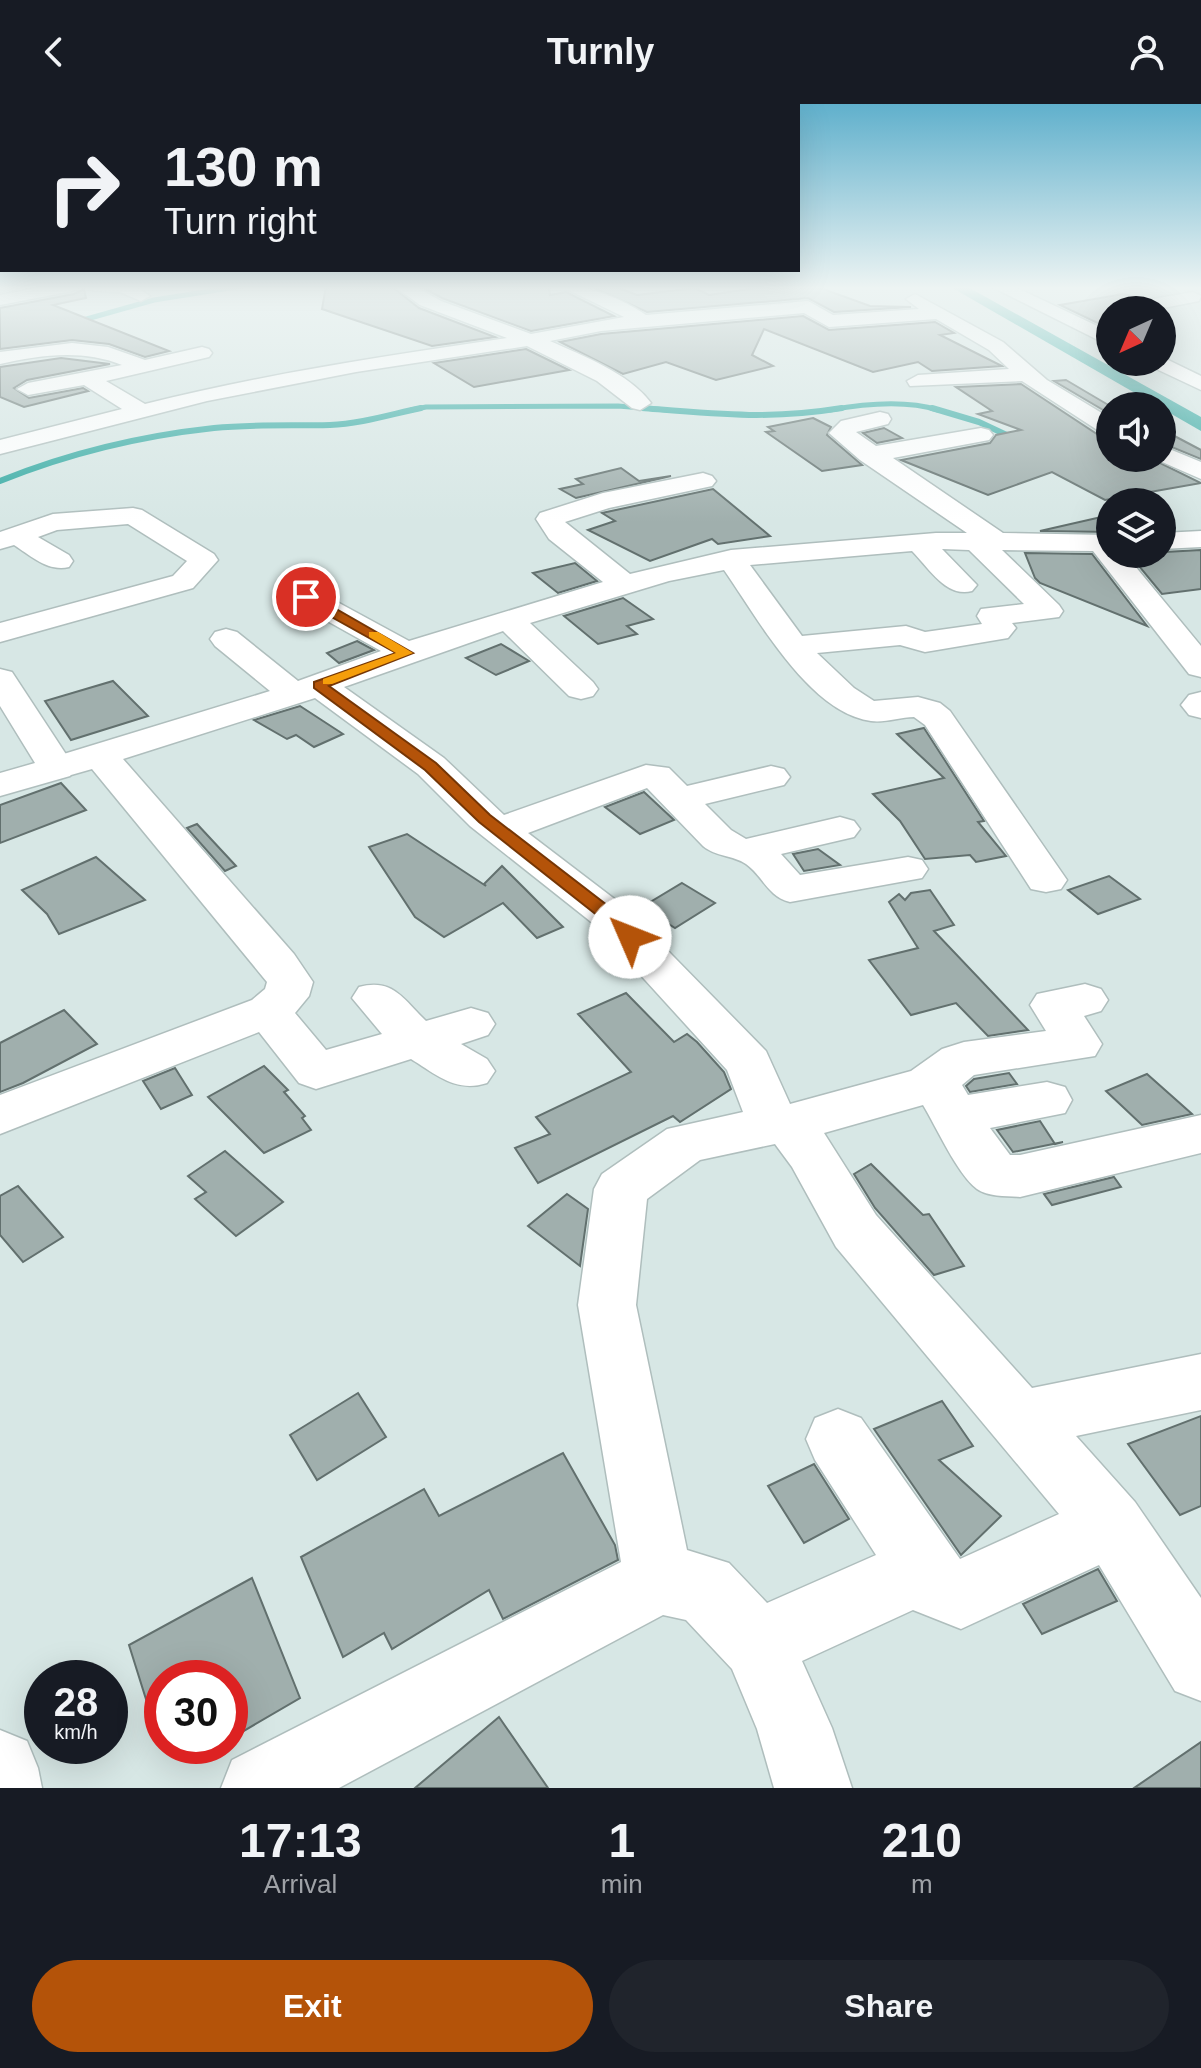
<!DOCTYPE html>
<style>
body{margin:0;font-family:Arial,sans-serif;background:#20242c;color:#f1f3f6;height:100vh;display:flex;flex-direction:column;font-size:30px;white-space:nowrap}
*{box-sizing:border-box;margin:0}
p{font-size:26px;color:#9ea1a6}
.icon{flex:none;width:44px;height:44px;fill:none;stroke:currentColor;stroke-width:2;stroke-linecap:round;stroke-linejoin:round}
.map{position:relative;height:1684px;overflow:hidden}
.sheet{display:flex;flex-direction:column;background:#171b24;flex:1}
.sheet>*{flex:none}
.guide{position:absolute;left:0px;top:0px;width:800px;height:168px;box-shadow:0 8px 32px #0002;background:#171b24;color:#f1f3f6;overflow:hidden}
.needle{width:52px;rotate:224deg}
.fabs{position:absolute;left:1096px;top:192px;display:grid;gap:16px}
.fabs a{display:grid;place-items:center;width:80px;height:80px;border-radius:50%;background:#171b24;box-shadow:0 8px 32px #0002;font-size:40px}
.speed{position:absolute;left:24px;top:1556px;display:flex;gap:16px;font-size:40px;font-weight:700;text-align:center}
.speed>*{display:grid;place-content:center;width:104px;height:104px;border-radius:50%;background:#171b24;box-shadow:0 8px 32px #0002;line-height:1}
.speed small{font-size:20px;font-weight:400}
.speed .limit{border:12px solid #d22;background:#fff;color:#111}
.pin{position:absolute;display:grid;place-items:center;width:68px;height:68px;color:#fff;margin:-34px;border:4px solid #fff;border-radius:50%;box-shadow:0 2px 8px #0007}
.me{position:absolute;width:88px;margin:-44px;rotate:314deg;stroke-linejoin:round;filter:drop-shadow(0 0 6px #0008)}
.turn{display:flex;align-items:center;gap:28px;height:168px;padding:0 32px;font-size:36px}
.turn .icon{width:104px;height:104px;stroke-width:2.5}
.turn b{display:block;font-size:56px;line-height:68px}
.eta{display:flex;justify-content:space-evenly;align-items:center;height:136px;text-align:center}
.eta b{font-size:48px;font-weight:800;line-height:56px}
.cta{display:flex;gap:16px;margin-top:auto;padding:16px 32px}
.cta a{flex:1;height:92px;border-radius:48px;background:#b45309;color:#fff;font-size:32px;font-weight:800;line-height:92px;text-align:center}
.cta a+a{background:#20242c;color:#f1f3f6}
header{display:flex;justify-content:space-between;align-items:center;height:104px;padding:0 32px;background:#171b24;font-size:36px;font-weight:800}
.map>svg:first-child{display:block}
.lines{fill:none;stroke-linecap:round;stroke-linejoin:round}
.stream-far1{stroke:#35aaa3;stroke-width:5}
.stream{stroke:#35aaa3;stroke-width:6}
.canal{fill:#35aaa3;fill-rule:evenodd}
.building{fill:#a0afad;stroke:#62706e;stroke-width:2}
.minor-casing{stroke:#afbebd;stroke-width:3}
.major-casing{stroke:#afbebd;stroke-width:3}
.minor{fill:#fff;fill-rule:evenodd}
.major{fill:#fff;fill-rule:evenodd}
.route{fill:#b45309;stroke:#753606;stroke-width:2}
.slow{fill:#f59e0b}
</style>
<header><svg class="icon" aria-label="back" viewBox="0 0 24 24"><path d="M15 5l-7 7 7 7"/></svg>Turnly<svg class="icon" aria-label="person" viewBox="0 0 24 24"><circle cx="12" cy="8" r="4"/><path d="M4 21q1-7 8-7t8 7"/></svg></header>
<div class="map">
<svg width="1201" height="1684" viewBox="0 0 1201 1684">
<rect width="100%" height="100%" fill="#d7e7e5"/>
<g class="lines">
<g class="stream-far1">
<path d="M76 218 154 196 242 182"/>
<path d="M411 306 426 303 618 302 667 306"/>
<path d="M830 306C863 300 906 296 938 306"/>
</g>
<g class="stream">
<path d="M642 304C715 310 769 316 842 304"/>
<path d="M932 304 979 318 1013 334"/>
<path d="M0 377C69 349 140 332 214 324 253 320 291 322 330 321 360 320 392 310 421 304"/>
</g>
<path class="canal" d="M949 182H966L1201 313V327Z"/>
</g>
<g class="building">
<path d="M326 182H391L419 204 495 233 432 242 322 205Z"/>
<path d="M420 182H549L550 191 566 188 614 212 531 227 442 194Z"/>
<path d="M613 182 637 191 695 184 709 191 763 183 815 182 870 202 911 203 834 208 808 194 647 208 594 184Z"/>
<path d="M84 185 86 194 53 201 169 247 145 253 109 240 72 236 0 245V204L74 190Z"/>
<path d="M1123 190 1139 194 1123 197 1110 206V225L1060 201Z"/>
<path d="M803 212 829 226 935 218 954 229 940 231 1002 262 932 267 918 258 873 268 764 225 752 251 773 262 716 276 666 258 623 270 560 238 601 230Z"/>
<path d="M526 245 569 266 474 283 434 259Z"/>
<path d="M61 254 110 260 27 276 14 284 29 294 83 284 88 287 24 303 0 293V263Z"/>
<path d="M1066 276 1110 302V310L1054 277Z"/>
<path d="M1021 280 1100 332 1110 334V354H1150L1201 379 1105 396 1052 368 988 391 901 356 990 339 996 331 1021 326 978 310 992 307 956 283Z"/>
<path d="M813 314 831 323 827 331 862 361 822 367 766 328 774 327 768 323Z"/>
<path d="M884 324 902 334 877 339 863 329Z"/>
<path d="M1165 327 1201 346V355L1162 339V328Z"/>
<path d="M621 364 639 377 671 372 576 394 560 385 583 380 576 375Z"/>
<path d="M713 385 770 432 718 440 712 435 650 457 588 426 615 417 602 409Z"/>
<path d="M1110 411V428L1040 427Z"/>
<path d="M1201 446V485L1162 490 1129 450Z"/>
<path d="M1025 449 1092 450 1147 522 1040 479 1035 474Z"/>
<path d="M575 459 597 477 558 489 533 469Z"/>
<path d="M623 494 653 515 627 522 637 530 598 540 564 512Z"/>
<path d="M357 537 374 546 339 559 327 549Z"/>
<path d="M501 540 529 557 496 571 466 554Z"/>
<path d="M113 577 148 612 71 636 45 597Z"/>
<path d="M300 602 343 630 314 643 296 631 287 635 254 616Z"/>
<path d="M924 624 984 717 978 718 1006 752 976 758 970 751 925 755 900 717 873 690 944 674 897 630Z"/>
<path d="M61 679 86 706 0 739V701Z"/>
<path d="M644 688 674 716 640 730 605 703Z"/>
<path d="M197 720 236 762 225 767 187 724Z"/>
<path d="M407 730 486 782 484 780 502 762 563 823 537 834 503 799 444 833 415 813 369 743Z"/>
<path d="M818 745 840 761 804 767 793 750Z"/>
<path d="M96 753 145 796 59 830 47 810 22 786Z"/>
<path d="M1109 772 1140 795 1098 810 1068 786Z"/>
<path d="M682 779 715 799 675 824 642 803Z"/>
<path d="M930 786 954 821 934 827 1028 926 988 932 956 899 911 911 869 856 918 844 889 798 899 790 905 796 911 789Z"/>
<path d="M626 889 674 938 687 930 697 938 724 968 731 985 680 1018 673 1012 538 1079 515 1044 550 1030 536 1013 631 968 578 910Z"/>
<path d="M64 906 97 940 23 979 0 988V939Z"/>
<path d="M264 962 288 986 284 988 305 1012 302 1014 311 1026 264 1049 208 993Z"/>
<path d="M175 964 192 991 161 1005 143 977Z"/>
<path d="M1009 969 1017 980 970 988 966 982 974 975Z"/>
<path d="M1147 970 1192 1010 1142 1021 1106 987Z"/>
<path d="M1040 1017 1055 1040 1063 1038 1013 1048 997 1026Z"/>
<path d="M225 1047 283 1098 236 1132 195 1095 206 1088 188 1072Z"/>
<path d="M871 1060 923 1111 929 1110 964 1162 934 1171 875 1104 854 1070Z"/>
<path d="M1114 1073 1121 1083 1052 1101 1044 1090Z"/>
<path d="M18 1082 63 1133 23 1158 0 1131V1092Z"/>
<path d="M567 1090 588 1105 580 1162 528 1122Z"/>
<path d="M358 1289 386 1333 317 1376 290 1331Z"/>
<path d="M942 1297 973 1342 939 1356 1001 1412 961 1451 874 1325Z"/>
<path d="M1201 1312V1402L1180 1411 1128 1340Z"/>
<path d="M563 1349 615 1441 618 1456 503 1515 489 1486 392 1545 384 1529 343 1553 301 1453 424 1385 439 1412Z"/>
<path d="M814 1360 849 1415 804 1439 768 1382Z"/>
<path d="M1098 1465 1117 1497 1042 1530 1023 1500Z"/>
<path d="M252 1474 300 1594 230 1635V1574H162V1626L156 1627 129 1541Z"/>
<path d="M499 1613 548 1684H415Z"/>
<path d="M1201 1638V1684H1134Z"/>
</g>
<g class="lines">
<defs>
<g id="minor">
<path d="M46 182H82L73 187 0 201V191Z"/>
<path d="M85 182H134L150 192 141 197 120 188 94 187Z"/>
<path d="M394 182H414L441 197 531 230 624 213 560 182C592 182 620 194 646 211L808 197 833 211 919 205 906 195 915 190 1003 238 1047 276 1110 314V331L1102 329 1022 277 910 282 907 277 918 271 1009 265 989 246 936 215 829 223 804 209 601 227 550 237C583 252 629 269 651 299L640 306 632 304 597 277 527 242 356 268 207 297 0 350V336L122 305 84 281 28 291 17 285 28 279 122 261C82 245 40 251 0 260V248L72 239 108 243 145 256 202 243 209 245 212 249 209 253 106 277 145 300C264 270 385 252 507 234L420 201Z"/>
<path d="M990 182H1013L1110 228V242Z"/>
<path d="M1193 188 1201 192 1199 197 1153 206H1115L1124 200Z"/>
<path d="M1162 253 1201 272V286L1150 262 1147 258H1162Z"/>
<path d="M880 308 888 310 891 315 888 320 856 328 876 342 981 324 989 326 993 331 989 336 893 354 1003 429 1110 431V450H1125L1201 542V573L1189 570 1093 447 1002 446 1059 501 1063 507 1059 513 1012 519 1016 524 1008 534 925 548 900 541 817 549 854 584 874 597 918 593 940 599 950 607 1067 776 1061 785 1046 788 1031 785 925 621 914 613C900 613 885 619 871 617 809 609 757 513 724 466L669 477 530 519 593 578 598 585 593 592 581 595 569 592 503 527 344 583 444 654 504 711 646 661 669 664 687 682 771 662 784 665 790 673 784 681 705 700 731 726 746 735 840 713 854 717 860 725 854 733 781 750 800 771 908 753 922 756 928 765 922 774 790 798C767 792 764 773 746 760 733 751 716 753 703 742L647 684 528 729 625 803 766 947 790 1000 911 967 942 945 964 938 1046 927 1030 901 1037 890 1085 880 1101 885 1108 896 1101 907 1084 912 1102 940 1095 952 974 971 962 981 968 991 1047 978 1065 983 1072 996 1065 1009 990 1024 1010 1051H1020L1201 1011V1049L1020 1093C1007 1092 988 1093 977 1085 957 1070 936 1022 923 1001L824 1029 876 1111 1032 1284 1201 1250V1306L1076 1332 1135 1398 1201 1494V1597L1175 1587 1099 1461 961 1525 913 1506 802 1557 832 1624 852 1684H774L757 1625 732 1565 686 1516 663 1511 339 1684H221L232 1656 621 1458 578 1201 594 1085 602 1070 667 1025 743 1008 727 966 595 821 470 722 418 670 315 594 123 655 294 850 313 878 309 892 295 909 326 946 382 930 352 894 359 883C393 874 403 895 426 917L471 904 488 909 495 920 488 931 461 940 487 955 495 967 487 979C456 989 437 971 411 955L316 985 299 979 259 928 0 1030V991L252 896 265 885 267 878 92 665 57 675 44 672 39 664 44 656 270 587 215 542 210 535 215 528 226 525 237 528 298 577 381 547 295 499 291 493 295 487 306 484 317 487 409 537 603 478 549 435 536 415 540 409 603 389 703 369 712 372 716 377 712 382 609 404 565 418 630 470 731 446 936 429H967L860 356 829 329 841 317ZM942 445 969 446 1024 500 981 505 977 512 982 520 925 528 906 522 802 532 750 461 912 447C929 464 946 494 972 487L977 481ZM775 1040 792 1063 836 1143 1059 1410 960 1455 861 1314 838 1305 815 1314 806 1335 815 1356 876 1451 767 1499 729 1459 687 1446 636 1201 647 1095 700 1056Z"/>
<path d="M1162 342 1201 358V375L1153 354H1162Z"/>
<path d="M133 404 142 406 214 450 218 456 193 484 0 538V519L173 472 187 457 128 420 57 426 38 433 69 451 73 457 69 463C48 468 31 452 14 441L0 445V428L53 410Z"/>
<path d="M1201 427V443L1162 445V429Z"/>
<path d="M1201 588V614L1189 611 1181 601 1189 591Z"/>
<path d="M0 1626 27 1637 38 1664 42 1684H0Z"/>
</g>
<path id="major" d="M0 565 12 568 75 664 70 672 0 692V669L35 659 0 602Z"/>
</defs>
<use href="#minor" class="minor-casing"/>
<use href="#major" class="major-casing"/>
<use href="#minor" class="minor"/>
<use href="#major" class="major"/>
</g>
<linearGradient id="sky" x2="0" y2="1"><stop stop-color="#60b0cc"/><stop offset="0.44" stop-color="#edf4f3"/><stop offset="1" stop-color="#edf4f3" stop-opacity="0"/></linearGradient>
<rect width="1201" height="418" fill="url(#sky)"/>
<path class="route" d="M301 490H310L413 549 329 582 436 659 490 711 616 808 639 833 636 837H623L603 816 479 718 425 666 314 584V578L396 549 301 496Z"/>
<path class="slow" d="M369 528H378L413 549 332 580H323V575L396 549 369 533Z"/>
</svg>
<div class="fabs">
<a><svg class="needle" viewBox="-14 -14 28 28"><path d="M0-13l5 13h-10z" fill="#e53935"/><path d="M0 13l5-13h-10z" fill="#9ea1a6"/></svg></a>
<a><svg class="icon" aria-label="sound" viewBox="0 0 24 24"><path d="M4 9h4l5-4v14l-5-4H4zM17 9q2 3 0 6"/></svg></a>
<a><svg class="icon" aria-label="layers" viewBox="0 0 24 24"><path d="M12 4l9 5-9 5-9-5zM3 14l9 5 9-5"/></svg></a>
</div>
<div class="speed"><div>28<small>km/h</small></div><div class="limit">30</div></div>
<div class="pin" style="left:306px;top:493px;background:#d93025"><svg class="icon" aria-label="arrive" viewBox="0 0 24 24"><path d="M6 21V4h12l-3 4 3 4H6"/></svg></div>
<svg class="me" style="left:630px;top:833px" viewBox="-20 -20 40 40"><circle r="19" fill="#fff"/><path d="M0-13L10 11 0 6-10 11z" fill="#b45309"/></svg>
<div class="guide">
<div class="turn"><svg class="icon" aria-label="right" viewBox="0 0 24 24"><path d="M7 20v-9h11M14 6l5 5-5 5"/></svg><div><b>130 m</b>Turn right</div></div>
</div>
</div>
<section class="sheet">
<div class="eta">
<div><b>17:13</b><p>Arrival</p></div>
<div><b>1</b><p>min</p></div>
<div><b>210</b><p>m</p></div>
</div>
<div class="cta"><a>Exit</a><a>Share</a></div>
</section>
